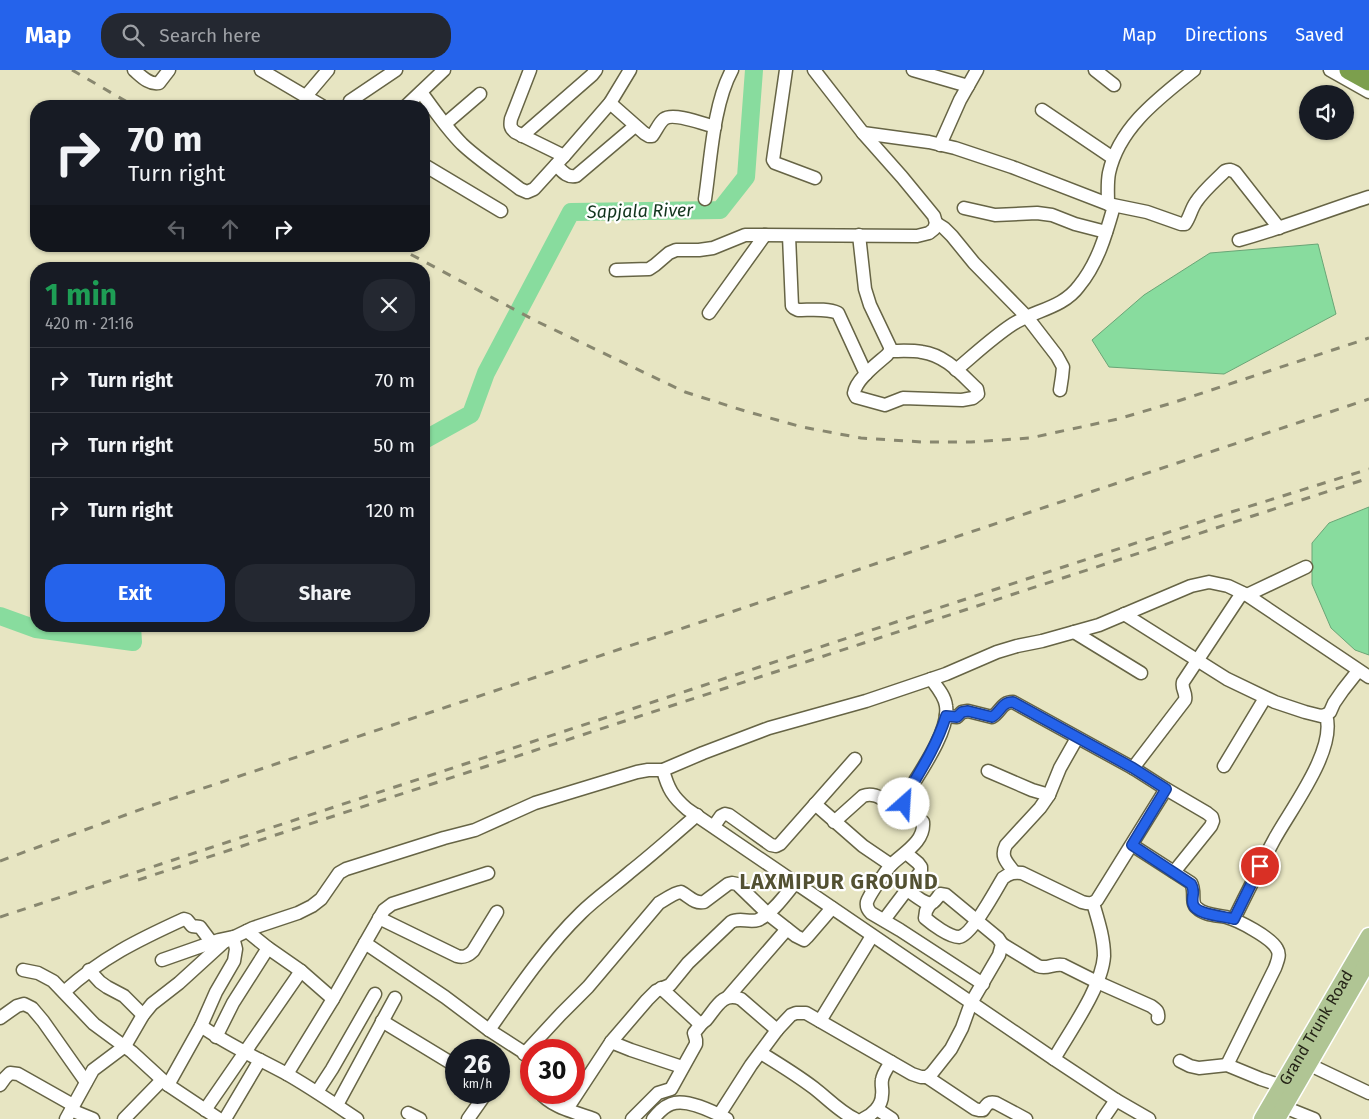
<!DOCTYPE html>
<meta charset="utf-8">
<style>
body{margin:0;font-family:"Fira Sans",sans-serif;background:#242831;color:#f1f3f6;height:100vh;display:flex;flex-direction:column;font-size:19px;white-space:nowrap}
*{box-sizing:border-box;margin:0}
p{font-size:16px;color:#9ea1a6}
.icon{flex:none;width:28px;height:28px;fill:none;stroke:currentColor;stroke-width:2;stroke-linecap:round;stroke-linejoin:round}
.map{position:relative;flex:1;overflow:hidden}
.side{position:absolute;left:30px;top:192px;width:400px;height:370px;display:flex;flex-direction:column;background:#171b24;border-radius:20px;box-shadow:0 1px 4px #0004}
.side>*{flex:none}
.banner{position:absolute;left:30px;top:30px;width:400px;height:152px;border-radius:20px;box-shadow:0 1px 4px #0004;background:#171b24;color:#f1f3f6;overflow:hidden}
.buttons{position:absolute;left:1299px;top:15px;display:grid;gap:10px}
.buttons a{display:grid;place-items:center;width:55px;height:55px;border-radius:50%;background:#171b24;box-shadow:0 1px 4px #0004;font-size:25px}
.speed{position:absolute;left:445px;top:969px;display:flex;gap:10px;font-size:25px;font-weight:700;text-align:center}
.speed>*{display:grid;place-content:center;width:65px;height:65px;border-radius:50%;background:#171b24;box-shadow:0 1px 4px #0004;line-height:1}
.speed small{font-size:12px;font-weight:400}
.speed .limit{border:8px solid #d22;background:#fff;color:#111}
.pin{position:absolute;display:grid;place-items:center;width:42px;height:42px;color:#fff;margin:-21px;border:2px solid #fff;border-radius:50%;box-shadow:0 1px 5px #0007}
.me{position:absolute;width:55px;margin:-28px;rotate:26deg;stroke-linejoin:round;filter:drop-shadow(0 0 4px #0008)}
.turn{display:flex;align-items:center;gap:18px;height:105px;padding:0 15px;font-size:22px}
.turn .icon{width:65px;height:65px;stroke-width:2.5}
.turn b{display:block;font-size:35px;line-height:42px}
.lanes{display:flex;align-items:center;height:48px;padding:0 15px;background:#0003;justify-content:center;gap:25px;direction:ltr}
.lanes .off{opacity:.35}
.round{display:grid;place-items:center;flex:none;width:52px;height:52px;border-radius:20px;background:#242831}
.head{display:flex;align-items:center;justify-content:space-between;height:85px;padding:0 15px}
h1{font-size:30px;font-weight:700;line-height:38px;color:#1e9e55}
.button{display:flex;gap:10px;margin-top:auto;padding:10px 15px}
.button a{flex:1;height:58px;border-radius:20px;background:#2563eb;color:#fff;font-size:20px;font-weight:700;line-height:58px;text-align:center}
.button a+a{background:#242831;color:#f1f3f6}
ul{padding:0;list-style:none}
li{display:flex;align-items:center;gap:15px;height:65px;padding:0 15px;border-top:1px solid #363941}
li div{flex:1}
li b{display:block;font-size:19px}
li em{font-style:normal}
header{display:flex;align-items:center;gap:30px;box-sizing:border-box;height:70px;padding:0 25px;background:#2563eb;color:#fff}
header strong{font-size:24px}
nav{display:flex;gap:28px;margin-inline-start:auto;font-size:18px}
.search{width:350px;height:45px;background:#242831;display:flex;align-items:center;gap:12px;box-sizing:border-box;padding:0 18px;border-radius:20px;color:#9ea1a6;font-size:19px}
.map>svg:first-child{display:block}
.water{fill:#88dc9e;stroke:#6aa576}
.lines{fill:none;stroke-linecap:round;stroke-linejoin:round}
.river{stroke:#88dc9e;stroke-width:18}
.minor-casing{stroke:#666445;stroke-width:15}
.major-casing{stroke:#fff;stroke-width:19}
.highway-casing{stroke:#fff;stroke-width:21}
.minor{stroke:#fff;stroke-width:12}
.major{stroke:#b0c594;stroke-width:16}
.highway{stroke:#7c9f4d;stroke-width:19}
.rail{stroke:#88876f;stroke-width:3;stroke-dasharray:9 9;stroke-linecap:butt}
.route-casing{stroke:#184099;stroke-width:12}
.route{stroke:#2563eb;stroke-width:9}
.labels{text-anchor:middle;stroke-width:4.5;stroke-linejoin:round;paint-order:stroke}
.street-label{font-size:16px;fill:#252417;stroke:#fff}
.water-label{font-size:18px;font-style:italic;fill:#13361e;stroke:#fff}
.district-label{font-size:21px;font-weight:bold;letter-spacing:1px;fill:#535132;stroke:#fff}
</style>
<header>
<strong>Map</strong>
<div class="search"><svg class="icon" aria-label="search" viewBox="0 0 24 24"><circle cx="10" cy="10" r="6"/><path d="M15 15l6 6"/></svg>Search here</div>
<nav><a>Map</a><a>Directions</a><a>Saved</a></nav>
</header>
<div class="map">
<svg width="1369" height="1049" viewBox="0 0 1369 1049">
<rect width="100%" height="100%" fill="#e7e5c2"/>
<g class="water">
<path d="M1318 174 1336 244 1224 304 1109 297 1092 270 1144 225 1210 183Z"/>
<path d="M1369 437V585L1355 580 1331 558 1312 514V473L1329 453Z"/>
</g>
<g class="lines">
<g class="river">
<path d="M424 370 471 344 486 303 571 142 720 140 746 107 754 0"/>
<path d="M0 546 36 559 133 572 132 556"/>
</g>
<defs>
<g id="minor">
<path d="M134 0C141 6 149 15 159 13L169 0"/>
<path d="M261 0 322 36"/>
<path d="M530 0 511 49C510 55 510 58 515 62L564 86"/>
<path d="M786 0 773 90 775 93 815 108"/>
<path d="M913 0 968 16"/>
<path d="M1095 0 1114 15"/>
<path d="M1330 0 1369 22"/>
<path d="M421 22C434 40 447 59 462 74 480 91 501 104 520 119L527 122 534 119 564 86 610 33 630 0"/>
<path d="M306 26 328 0"/>
<path d="M350 31 396 0"/>
<path d="M610 33 644 63 649 66H652C656 61 659 53 664 49 673 42 704 54 715 57"/>
<path d="M406 36 444 0"/>
<path d="M1042 40 1113 88"/>
<path d="M445 54 480 24"/>
<path d="M863 63 929 72 955 78 1012 97 1108 134 1147 142 1181 154H1185C1190 147 1191 139 1196 132 1204 120 1215 111 1225 101 1229 99 1231 100 1235 102L1279 158"/>
<path d="M522 66 592 5 596 0"/>
<path d="M940 75 960 30 977 0"/>
<path d="M424 95 501 141"/>
<path d="M556 95C562 101 567 108 576 106L635 56"/>
<path d="M705 129C711 89 713 35 732 0"/>
<path d="M1108 134C1108 124 1107 113 1109 103 1119 57 1159 28 1194 0"/>
<path d="M964 138 995 145 1037 143 1052 145 1075 154 1106 162"/>
<path d="M936 153 944 158 952 166 974 193 1027 247 1057 286 1063 297 1062 307 1060 320"/>
<path d="M859 165 865 219 870 235 890 277V281L887 285C877 294 856 309 854 323L856 327 885 335 903 328 962 330 973 328 978 324 977 319C961 304 945 285 922 282 911 280 900 281 890 281"/>
<path d="M789 166 792 236 794 238 798 240C811 240 827 238 838 243L866 304"/>
<path d="M1239 170C1283 158 1325 141 1369 127"/>
<path d="M616 200 649 199 655 195 669 183 676 180H699L713 178 745 165 917 166 929 163 934 159 936 153 934 146 902 107 863 63 814 0"/>
<path d="M709 243 765 165"/>
<path d="M956 300C975 284 993 267 1013 254 1035 240 1063 238 1079 216 1098 193 1106 164 1114 136"/>
<path d="M1247 525 1306 497"/>
<path d="M1124 544 1227 609 1275 632 1305 642 1321 646 1326 645 1330 642 1334 633 1343 620 1358 601"/>
<path d="M1074 562 1141 603"/>
<path d="M931 609C937 617 945 626 946 636 950 661 918 705 905 727 902 741 914 743 923 752 925 772 903 783 891 795 886 801 869 825 867 832 866 837 868 840 871 843L900 860 983 914"/>
<path d="M946 646 957 647 962 642 968 641 992 647C1001 642 1001 632 1013 632L1133 698 1166 719 1207 743 1212 747 1213 751 1211 756 1174 802"/>
<path d="M1224 696 1265 628"/>
<path d="M1133 698 1185 630C1187 623 1181 619 1183 612L1242 523"/>
<path d="M663 700C668 719 673 727 687 739L1054 989 1116 1030 1149 1049"/>
<path d="M988 701 1032 720 1049 725"/>
<path d="M815 734 863 776 891 795"/>
<path d="M834 752 863 726C880 719 891 742 904 734"/>
<path d="M714 756 721 746 725 744 729 745 771 775 776 776 780 774 855 689"/>
<path d="M1132 775 1191 813C1196 822 1190 833 1197 838 1204 845 1216 845 1226 847 1238 850 1272 868 1277 879 1281 885 1277 892 1275 898L1227 995"/>
<path d="M1014 802C1007 792 1000 787 1006 775L1040 738 1049 725 1060 698 1077 668"/>
<path d="M930 834 926 841 925 848C932 854 949 867 959 867 971 866 996 820 1003 808 1010 803 1014 802 1022 803L1082 832C1089 834 1092 834 1097 830L1166 719"/>
<path d="M379 848 457 886C464 888 468 886 473 881L497 842"/>
<path d="M1234 849C1247 823 1260 796 1274 770 1290 740 1337 680 1326 645"/>
<path d="M884 850 921 801V797L918 793 906 783"/>
<path d="M247 861 268 878 301 901 333 929"/>
<path d="M365 873 445 927 489 960 531 987"/>
<path d="M1002 874 1038 896C1047 900 1053 893 1063 895L1097 912 1151 936C1157 940 1159 942 1158 948"/>
<path d="M162 890 219 870 233 867 236 879 234 891 216 922 201 956 168 1015"/>
<path d="M23 900 38 903 53 911 94 954 132 982 168 1015 219 1049"/>
<path d="M89 900 100 912 107 917 124 926 143 945"/>
<path d="M661 918 699 953H702L706 950C716 938 723 921 741 929L777 960"/>
<path d="M64 922C101 888 138 870 184 849L187 850 192 856 200 857 212 873"/>
<path d="M728 927 787 859"/>
<path d="M0 948 17 936 24 934 32 938 43 951 86 1012"/>
<path d="M382 951 456 996"/>
<path d="M820 951 872 866"/>
<path d="M201 956C228 975 257 988 285 1003 310 1017 333 1033 357 1049"/>
<path d="M489 960C517 920 546 877 581 843 596 828 614 816 630 802 653 784 675 764 697 745"/>
<path d="M216 967 233 933 268 878"/>
<path d="M611 972 631 980 682 997"/>
<path d="M761 983C779 994 797 1005 814 1018 827 1028 840 1042 855 1049"/>
<path d="M524 984 561 944 588 917 659 833C664 830 676 822 681 822 689 826 694 834 704 832L728 814 732 813 737 814 768 844 796 866 804 870 807 867 832 838"/>
<path d="M1054 989C1070 961 1102 917 1104 886 1104 868 1098 850 1093 833"/>
<path d="M1180 991 1190 996 1199 998 1227 995 1261 1009 1282 1016"/>
<path d="M1308 994 1369 1023"/>
<path d="M287 1004 333 929 384 840 392 834 488 803"/>
<path d="M927 1007 975 1039 979 1040H983C987 1034 989 1031 996 1033L1026 1049"/>
<path d="M0 1015 5 1008 10 1003 18 1004 73 1035"/>
<path d="M317 1022 332 999 375 924"/>
<path d="M540 1022C550 1037 578 1043 594 1049"/>
<path d="M337 1035 395 928"/>
<path d="M1284 1037 1314 1049"/>
<path d="M567 1039 611 972 647 930 656 921 670 915 688 893 731 852C740 847 749 853 758 850 772 844 786 824 795 813"/>
<path d="M877 1039 892 1049"/>
<path d="M71 1040 93 1049"/>
<path d="M205 1040 301 901"/>
<path d="M408 1043 420 1049"/>
<path d="M719 1045 751 995 777 960 791 945 796 943H806L912 1004 921 1007H927L932 1003 951 979 962 958 971 933 999 885 1002 874 998 868 946 825 940 824C938 827 934 832 932 833 927 836 912 823 907 820"/>
<path d="M66 1049 93 1000 125 976 143 945 152 934 179 913 224 872 253 858 298 843 312 836 321 829 339 803 346 799 444 768 475 760 535 733 637 702 648 700H663L703 683 769 658 866 631 946 604 997 582 1017 576 1042 571 1099 555 1191 516 1209 512 1228 516 1247 525 1369 607"/>
<path d="M124 1049 162 1010"/>
<path d="M225 1049 260 990"/>
<path d="M468 1049 487 1022"/>
<path d="M632 1049 658 1023 671 1019 696 974V970L694 963 702 953"/>
<path d="M653 1049C658 1043 663 1037 671 1034 686 1028 714 1042 727 1049"/>
<path d="M863 1049C872 1045 882 1036 882 1025 883 1020 881 1015 882 1010 883 1003 888 997 891 992"/>
<path d="M1103 1049 1116 1030"/>
</g>
<g id="major">
<path id="s1" d="M1262 1049 1369 866"/>
<path d="M1277 1049 1369 890"/>
</g>
<path id="highway" d="M1349 0 1369 11"/>
</defs>
<use href="#minor" class="minor-casing"/>
<use href="#major" class="major-casing"/>
<use href="#highway" class="highway-casing"/>
<use href="#minor" class="minor"/>
<use href="#major" class="major"/>
<use href="#highway" class="highway"/>
<g class="rail">
<path d="M72 0 134 36"/>
<path d="M395 176 536 251 685 322 745 341 802 357 861 368 922 372H971L1030 368 1118 349 1172 333 1369 268"/>
<path d="M0 791 150 736 1369 329"/>
<path d="M138 810 1369 408"/>
<path d="M0 847 1212 448 1369 399"/>
</g>
</g>
<g class="lines">
<defs>
<path id="route" d="M904 734 905 727C921 700 937 675 946 646L957 647 962 642 968 641 992 647C1001 642 1001 632 1013 632L1133 698 1166 719 1132 775 1191 814C1196 822 1191 826 1193 834 1196 845 1224 846 1234 849L1260 796"/>
</defs>
<use href="#route" class="route-casing"/>
<use href="#route" class="route"/>
</g>
<g class="labels">
<g class="street-label">
<text dy="6" stroke="none"><textPath href="#s1" startOffset="106">Grand Trunk Road</textPath></text>
</g>
<g class="water-label">
<text transform="translate(640 141) rotate(-1)" y="6">Sapjala River</text>
</g>
<g class="district-label">
<text x="839" y="819">LAXMIPUR GROUND</text>
</g>
</g>
</svg>
<div class="buttons">
<a><svg class="icon" aria-label="sound" viewBox="0 0 24 24"><path d="M4 9h4l5-4v14l-5-4H4zM17 9q2 3 0 6"/></svg></a>
</div>
<div class="speed"><div>26<small>km/h</small></div><div class="limit">30</div></div>
<div class="pin" style="left:1260px;top:796px;background:#d93025"><svg class="icon" aria-label="arrive" viewBox="0 0 24 24"><path d="M6 21V4h12l-3 4 3 4H6"/></svg></div>
<svg class="me" style="left:904px;top:734px" viewBox="-20 -20 40 40"><circle r="19" fill="#fff"/><path d="M0-13L10 11 0 6-10 11z" fill="#2563eb"/></svg>
<div class="banner">
<div class="turn"><svg class="icon" aria-label="right" viewBox="0 0 24 24"><path d="M7 20v-9h11M14 6l5 5-5 5"/></svg><div><b>70 m</b>Turn right</div></div>
<div class="lanes"><svg class="icon off" aria-label="left" viewBox="0 0 24 24"><path d="M17 20v-9H6M10 6l-5 5 5 5"/></svg><svg class="icon off" aria-label="ahead" viewBox="0 0 24 24"><path d="M12 20V5M6 11l6-6 6 6"/></svg><svg class="icon" aria-label="right" viewBox="0 0 24 24"><path d="M7 20v-9h11M14 6l5 5-5 5"/></svg></div>
</div>
<section class="side">
<div class="head"><div><h1>1 min</h1><p>420 m · 21:16</p></div><a class="round"><svg class="icon" aria-label="close" viewBox="0 0 24 24"><path d="M6 6l12 12M18 6L6 18"/></svg></a></div>
<ul>
<li><svg class="icon" aria-label="right" viewBox="0 0 24 24"><path d="M7 20v-9h11M14 6l5 5-5 5"/></svg><div><b>Turn right</b></div><em>70 m</em></li>
<li><svg class="icon" aria-label="right" viewBox="0 0 24 24"><path d="M7 20v-9h11M14 6l5 5-5 5"/></svg><div><b>Turn right</b></div><em>50 m</em></li>
<li><svg class="icon" aria-label="right" viewBox="0 0 24 24"><path d="M7 20v-9h11M14 6l5 5-5 5"/></svg><div><b>Turn right</b></div><em>120 m</em></li>
</ul>
<div class="button"><a>Exit</a><a>Share</a></div>
</section>
</div>
